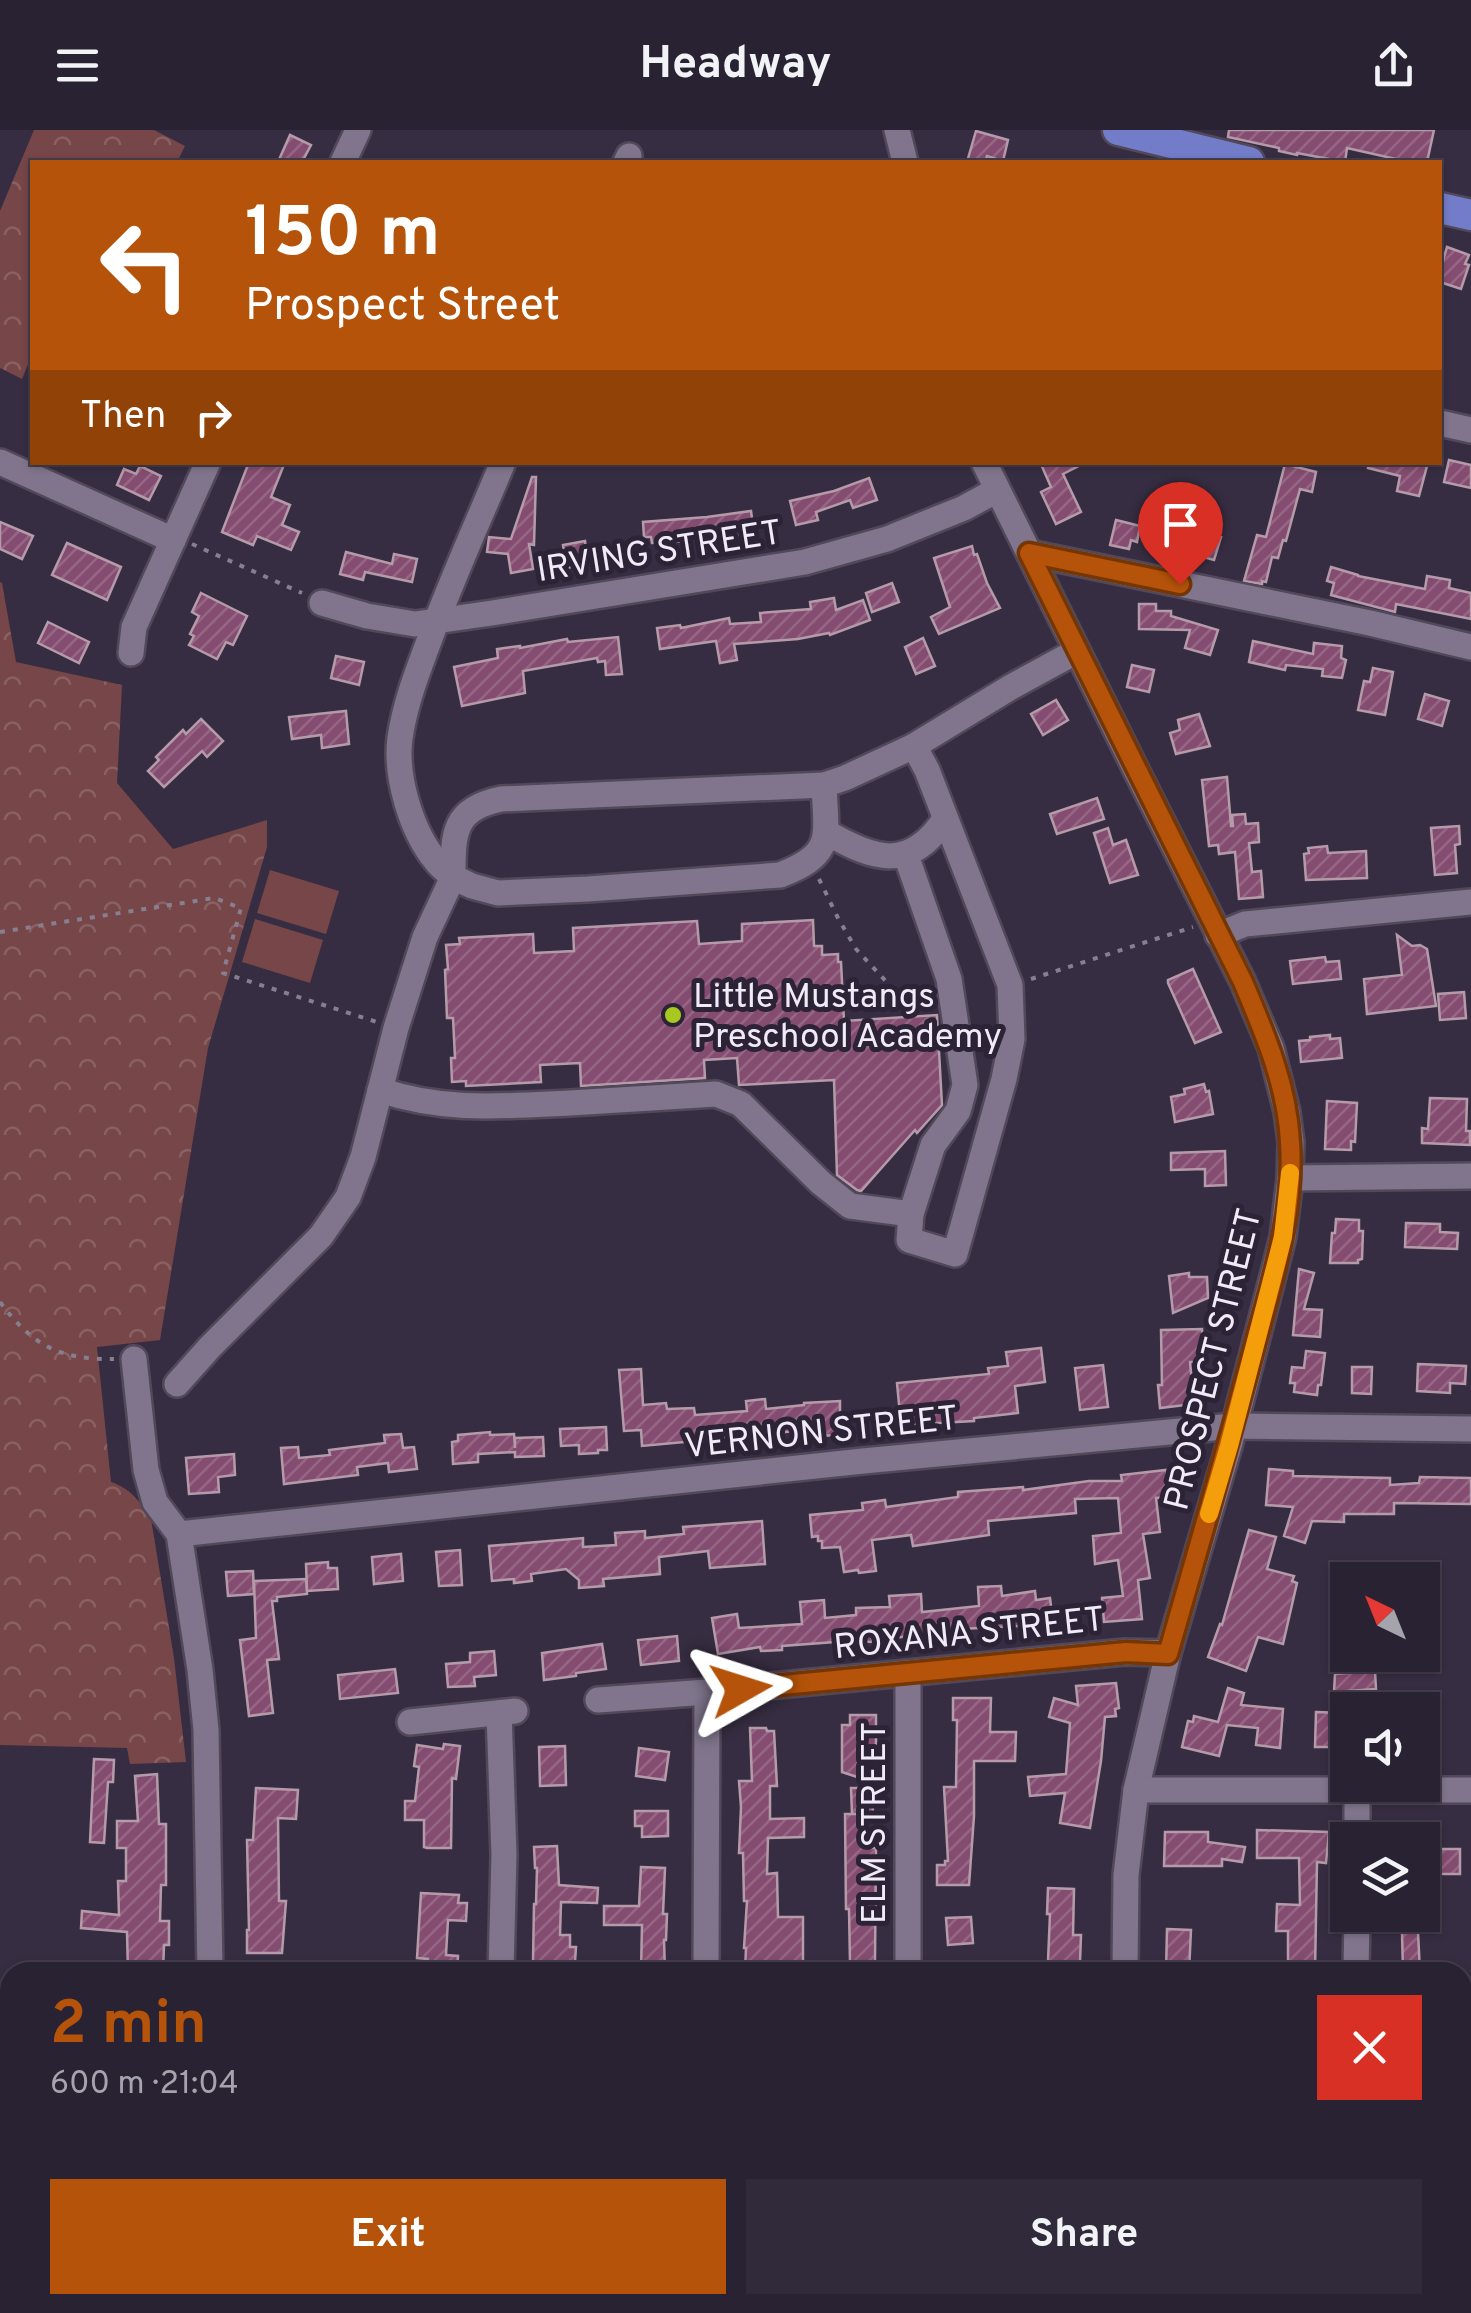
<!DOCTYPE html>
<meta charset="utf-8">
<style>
body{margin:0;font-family:Overpass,sans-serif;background:#312a3a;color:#f1f3f6;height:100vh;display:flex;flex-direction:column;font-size:38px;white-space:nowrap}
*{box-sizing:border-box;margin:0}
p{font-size:32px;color:#a5a4ac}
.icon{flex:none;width:55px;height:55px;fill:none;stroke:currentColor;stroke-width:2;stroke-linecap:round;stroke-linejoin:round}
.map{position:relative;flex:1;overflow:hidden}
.drawer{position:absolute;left:0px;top:1832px;width:1472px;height:352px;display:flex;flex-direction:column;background:#292232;border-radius:30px 30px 0 0;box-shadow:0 2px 8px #0004,0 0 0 2px #453f4d}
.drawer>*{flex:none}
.top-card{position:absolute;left:30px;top:30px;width:1412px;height:305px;border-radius:0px;box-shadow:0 2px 8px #0004,0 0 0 2px #453f4d;background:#b45309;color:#fff;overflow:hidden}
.needle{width:65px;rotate:317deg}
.fabs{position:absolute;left:1330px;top:1432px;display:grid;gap:20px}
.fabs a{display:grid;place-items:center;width:110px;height:110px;border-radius:0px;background:#292232;box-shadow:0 2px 8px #0004,0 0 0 2px #453f4d;font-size:50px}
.pin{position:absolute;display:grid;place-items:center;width:85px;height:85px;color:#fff;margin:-102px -42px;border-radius:50% 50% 50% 0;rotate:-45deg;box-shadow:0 0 10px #0007}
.pin .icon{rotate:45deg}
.me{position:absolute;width:110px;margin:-55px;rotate:84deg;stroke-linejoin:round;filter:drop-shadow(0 0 8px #0008)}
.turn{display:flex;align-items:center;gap:35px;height:210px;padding:0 50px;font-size:45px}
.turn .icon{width:130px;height:130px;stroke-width:2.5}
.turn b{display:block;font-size:70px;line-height:85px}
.then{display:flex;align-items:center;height:95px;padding:0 50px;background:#0003;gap:20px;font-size:38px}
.round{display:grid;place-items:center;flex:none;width:105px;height:105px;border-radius:0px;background:#312a3a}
.head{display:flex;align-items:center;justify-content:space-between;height:170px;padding:0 50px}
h1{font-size:60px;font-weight:700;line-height:75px;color:#b45309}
.button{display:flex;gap:20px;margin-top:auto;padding:20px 50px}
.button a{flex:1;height:115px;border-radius:0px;background:#b45309;color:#fff;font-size:40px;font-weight:700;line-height:115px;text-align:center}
.button a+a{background:#312a3a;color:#f1f3f6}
header{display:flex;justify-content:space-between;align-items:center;height:130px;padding:0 50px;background:#292232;font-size:45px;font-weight:700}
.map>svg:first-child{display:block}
.grass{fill:#764648}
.forest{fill:url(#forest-crowns)}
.building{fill:url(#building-hatch);stroke:#b59baa;stroke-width:2.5}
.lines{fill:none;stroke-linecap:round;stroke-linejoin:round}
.minor-casing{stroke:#51485a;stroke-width:30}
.major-casing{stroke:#51485a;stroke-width:35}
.path{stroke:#877f90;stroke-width:4;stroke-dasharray:5 8;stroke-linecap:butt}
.minor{stroke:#80758c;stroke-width:25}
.major{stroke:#727cc8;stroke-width:30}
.route-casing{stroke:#753606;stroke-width:25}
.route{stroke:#b45309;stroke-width:18}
.slow{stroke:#f59e0b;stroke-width:18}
.poi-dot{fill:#a7c81f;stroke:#2d2337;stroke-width:4}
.labels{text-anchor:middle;stroke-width:10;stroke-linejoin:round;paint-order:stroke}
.street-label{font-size:35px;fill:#f1ebf8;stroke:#2d2337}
.poi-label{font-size:35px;fill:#f1ebf8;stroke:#2d2337;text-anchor:start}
</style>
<header><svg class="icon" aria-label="menu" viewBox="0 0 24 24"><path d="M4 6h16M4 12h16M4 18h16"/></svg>Headway<svg class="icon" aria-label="share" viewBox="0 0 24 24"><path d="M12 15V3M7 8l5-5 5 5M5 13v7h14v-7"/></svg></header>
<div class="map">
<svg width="1471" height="2183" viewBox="0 0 1471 2183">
<defs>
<pattern id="forest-crowns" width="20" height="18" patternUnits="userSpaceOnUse" patternTransform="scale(2.5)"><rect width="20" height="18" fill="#764648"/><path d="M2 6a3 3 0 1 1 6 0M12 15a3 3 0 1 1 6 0" fill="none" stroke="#8a6163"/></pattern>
<pattern id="building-hatch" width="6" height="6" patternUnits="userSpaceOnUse" patternTransform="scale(2.5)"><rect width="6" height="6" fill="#844c70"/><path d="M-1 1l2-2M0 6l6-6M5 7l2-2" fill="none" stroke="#966685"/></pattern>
</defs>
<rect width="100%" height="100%" fill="#372d42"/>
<g class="grass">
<path d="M270 740 339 761 326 804 257 783Z"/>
<path d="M255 789 323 810 310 853 242 832Z"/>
</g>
<g class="forest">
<path d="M34 0H154L185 16 177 32H32V225L22 249 0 238V81Z"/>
<path d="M0 452 2 453 16 532 122 555 117 653 173 719 267 690V717L208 918 160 1210 97 1217 111 1352C131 1359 140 1371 151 1389L174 1528 186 1632 130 1634 127 1618 0 1615Z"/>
</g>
<g class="building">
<path d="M1229 0H1434L1427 32H1409L1347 18 1345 32 1297 23V25L1279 21V18L1228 7Z"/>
<path d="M976 1 1008 10 1003 31 987 26 985 32H967Z"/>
<path d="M290 5 311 15 302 32H278Z"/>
<path d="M1447 117 1469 125 1465 134 1469 135 1461 159 1440 152V141Z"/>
<path d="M1449 330 1471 335V358L1444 352Z"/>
<path d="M249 332H285L271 367 290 375 282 395 299 402 291 420 257 406 253 415 222 402Z"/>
<path d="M1040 332H1087L1063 344 1081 382 1056 394 1041 362 1051 357Z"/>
<path d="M1368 332H1413L1427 336 1419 366 1397 361 1400 346 1368 338Z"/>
<path d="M1285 334 1316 342 1312 362 1300 359 1286 411 1283 410 1278 428 1272 427 1266 452 1262 451V454L1244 451 1257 405 1266 407Z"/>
<path d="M140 336 161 346 149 370 117 355 124 339 136 344Z"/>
<path d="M532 347H536L534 415 529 414 533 439 511 443 508 424 487 422 489 407 511 409Z"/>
<path d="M869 348 877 370 853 378 850 370 816 382 818 390 796 395 790 371 834 361Z"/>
<path d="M751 381 754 403 726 407 725 401 685 406V411L652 413 651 407H644L643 392 707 387Z"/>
<path d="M1116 390 1140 396 1137 412 1131 410 1129 419 1110 415Z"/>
<path d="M0 392 33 406 22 429 0 419Z"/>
<path d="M1184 396 1221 407 1214 430 1185 422 1187 414 1180 412Z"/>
<path d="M585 411 588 434 566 438 563 415Z"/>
<path d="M67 413 121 437 107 470 52 445Z"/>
<path d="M972 416 974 425 977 424 987 453 1000 478 939 504 931 487 950 477 934 428Z"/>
<path d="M346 422 392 434 394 424 417 429 412 452 365 442 363 450 340 444Z"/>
<path d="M1331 437 1358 445V446L1425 459 1427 446 1450 450 1449 458 1471 463V489L1396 474 1395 482 1331 465 1334 453 1327 451Z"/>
<path d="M892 453 899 472 872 482 866 463Z"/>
<path d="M201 463 247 486 233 515 226 512 217 529 189 515 194 506 190 504 199 486 192 482Z"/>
<path d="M834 468 836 480 863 470 870 490 830 505 829 503 798 509 734 514 737 530 720 533 716 511 660 519 657 498 680 495 681 498 729 488 730 494 761 492 760 483 811 479 810 472Z"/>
<path d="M1139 474H1156V481H1171V486L1218 500 1210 525 1185 518 1190 500 1139 499Z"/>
<path d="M48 492 89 512 79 533 38 513Z"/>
<path d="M618 507 622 544 606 545 605 531 598 532 597 528 523 541 525 563 462 576 454 537 498 528 497 519 520 516V518L567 509 568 512Z"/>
<path d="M923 508 935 536 916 544 905 517Z"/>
<path d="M1253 511 1313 524 1314 513 1342 516 1341 528 1346 530 1342 548 1322 546 1323 539 1286 535 1285 540 1249 532Z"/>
<path d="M336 526 364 532 359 555 331 548Z"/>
<path d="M1132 535 1154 540 1149 562 1127 557Z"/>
<path d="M1373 538 1393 542 1385 585 1358 580 1364 551 1370 552Z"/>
<path d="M1425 564 1449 571 1442 596 1418 589Z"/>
<path d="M1056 570 1068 590 1043 605 1031 584Z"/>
<path d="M346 581 349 614 322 618 321 605 292 609 289 587Z"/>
<path d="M1199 584 1210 616 1176 624 1170 603 1180 600 1178 590Z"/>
<path d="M201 589 223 611 207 627 202 621 164 657 148 641 159 630 156 627 183 600 186 604Z"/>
<path d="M1227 647 1231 696H1233L1232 685 1245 684 1246 694 1258 693 1259 712 1249 713 1252 742 1261 741 1263 767 1239 769 1235 722 1219 724 1218 715 1209 716 1202 650Z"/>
<path d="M1097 668 1104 689 1057 704 1050 684Z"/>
<path d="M1459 696 1460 714 1455 715 1457 743 1435 745 1431 698Z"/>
<path d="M1108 698 1113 715 1126 710 1138 745 1110 753 1094 703Z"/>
<path d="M1327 716 1328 723 1366 721 1367 748 1306 750 1304 724 1309 723 1308 718Z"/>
<path d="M813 790 814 816H822V825L838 824V832H841L844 891 937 885 942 975 917 1003 915 1000 861 1061 857 1060 837 1045 834 950 739 955 737 928 704 930 705 948 581 956 580 933 540 935 541 952 466 956V951L452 952 451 928H455L453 888H447L445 840 448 839 446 815 460 814 459 808 533 804 534 823 574 821 573 798 697 791 699 814 742 811V794Z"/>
<path d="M1397 805 1412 816 1420 815 1427 819 1436 876 1367 884 1364 849 1402 845Z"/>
<path d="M1325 827 1326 832 1339 831 1341 849 1293 854 1290 831Z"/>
<path d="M1193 839 1221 902 1195 913 1168 853V850Z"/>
<path d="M1464 862 1466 888 1440 890 1438 864Z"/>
<path d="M1330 905V909L1340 908 1342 928 1301 932 1299 911 1310 910V907Z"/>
<path d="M1204 954 1206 962 1209 961 1213 984 1175 992 1171 967 1185 964 1184 959Z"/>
<path d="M1430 968 1467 969 1466 1001H1470V1015L1422 1013V998L1428 999Z"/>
<path d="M1327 971 1357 973 1355 1012 1351 1011V1020L1325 1019Z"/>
<path d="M1225 1021 1226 1055 1205 1056V1039L1171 1040V1023Z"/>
<path d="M1336 1089 1359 1090V1101H1363L1362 1129 1358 1130V1133H1330L1332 1103H1335Z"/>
<path d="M1406 1093 1440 1094V1102L1458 1103 1457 1119 1405 1117Z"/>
<path d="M1299 1139 1314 1143 1304 1179 1322 1180 1320 1207 1293 1205Z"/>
<path d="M1189 1143V1147H1207L1208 1168 1173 1183 1169 1146Z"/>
<path d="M1202 1199 1203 1232H1190L1194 1274 1160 1278 1158 1255H1162L1161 1200Z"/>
<path d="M1041 1218 1045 1252 1015 1256 1018 1283 974 1288V1291L901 1295 897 1253 989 1244 988 1238 1008 1236 1006 1222Z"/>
<path d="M1306 1221 1325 1223 1321 1255H1318L1317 1265 1294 1262 1295 1253H1290L1292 1237 1304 1238Z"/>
<path d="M1418 1234 1466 1236 1465 1254 1450 1253V1263L1417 1261Z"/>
<path d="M1103 1235 1108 1277 1080 1280 1075 1238Z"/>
<path d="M1352 1237H1372L1371 1264 1352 1263Z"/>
<path d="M641 1239 643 1275 666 1273 667 1279 694 1278 695 1285 747 1281 746 1271 765 1269 766 1279 804 1275V1273L840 1271V1305L816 1306V1299L766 1304 765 1299 727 1303V1308L642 1316 641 1300 624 1301 619 1240Z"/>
<path d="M606 1297 607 1320H598V1323L579 1324V1315L561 1316 560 1299Z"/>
<path d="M490 1302V1305L514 1304 515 1318V1308L543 1307 544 1326 515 1327V1322L478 1324V1332L453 1334 452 1312 458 1311V1305Z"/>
<path d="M401 1304 403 1318 414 1317 417 1339 389 1342 388 1333 357 1337 358 1345 284 1354 281 1318 298 1317 299 1328 330 1325 329 1320 385 1313 384 1305Z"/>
<path d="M234 1324 235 1345 218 1347 219 1362 189 1364 186 1328Z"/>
<path d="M1269 1339 1293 1341V1346L1390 1348V1355L1419 1353 1420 1347 1471 1348V1374L1394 1373V1384H1344V1392L1312 1391 1305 1413 1284 1406 1293 1377 1266 1375Z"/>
<path d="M1166 1340 1169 1367 1156 1368 1160 1402 1143 1404 1150 1448 1138 1450 1142 1489 1104 1492 1102 1468 1123 1466 1118 1430 1095 1434 1093 1406 1121 1403 1118 1368 1075 1369 1076 1383 988 1391 989 1405 913 1416 911 1405 872 1410 876 1441 859 1443 858 1440 844 1442 840 1417 822 1418V1411H818V1406L812 1407 810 1385 863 1380 862 1373 885 1370 886 1377 958 1367V1362L1023 1357V1360L1089 1351H1122L1121 1345Z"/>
<path d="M762 1391 765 1434 710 1438 708 1421 659 1427 660 1444 603 1449 604 1456 579 1458V1450L566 1439 531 1444 532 1451 514 1453V1449L492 1451 489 1416 583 1408V1417L616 1415 615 1403 645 1401V1408L684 1404 683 1397Z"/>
<path d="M1249 1400 1276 1407 1267 1439 1294 1446 1292 1451 1297 1453 1283 1514 1258 1507 1246 1541 1208 1527 1220 1494 1222 1495Z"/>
<path d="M460 1420 462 1455 439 1456 436 1422Z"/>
<path d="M401 1424 403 1451 374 1454 372 1427Z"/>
<path d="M328 1432V1438H337L338 1459 307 1461 306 1434Z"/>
<path d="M253 1441 254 1464 228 1466 226 1442Z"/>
<path d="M306 1449 307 1464 277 1467V1471H272L279 1529 267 1530 273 1583 249 1586 240 1510 256 1508 254 1451Z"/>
<path d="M1001 1456 1002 1466 1035 1461 1036 1470 1050 1468 1053 1492 1019 1496 961 1499 962 1503 872 1509 873 1512 849 1511 782 1516V1520L761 1521 760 1517 718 1524 712 1488 737 1484 739 1498 802 1494 800 1472 824 1470 825 1488 856 1485V1478L890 1477 889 1466 921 1464 922 1482 979 1476 978 1457Z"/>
<path d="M677 1506 679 1531 641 1535 638 1510Z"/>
<path d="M602 1514 606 1539 576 1543V1546L544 1550 542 1523Z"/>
<path d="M494 1521 496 1545 474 1547 475 1556 448 1557 446 1534 470 1532V1523Z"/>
<path d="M395 1539 398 1563 340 1569 338 1545Z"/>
<path d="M1375 1541 1376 1559 1334 1562 1335 1544Z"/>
<path d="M1116 1553 1119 1578 1115 1579 1116 1586 1105 1587 1101 1631 1090 1698 1060 1693 1065 1663 1030 1666 1028 1647 1066 1644 1070 1593 1049 1587 1054 1568 1078 1575 1076 1556Z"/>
<path d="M1228 1558 1244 1563 1241 1575 1283 1579 1280 1618 1256 1615 1258 1598 1227 1595 1219 1626 1182 1617 1188 1591 1193 1592 1194 1586 1218 1592Z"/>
<path d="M953 1568H991L990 1602H1016L1015 1631H974V1686L969 1755H937V1735H945V1731H948L944 1657H956L957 1590H953Z"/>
<path d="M1316 1582 1344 1583 1348 1617H1315Z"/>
<path d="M850 1585H876V1616H872V1626L859 1625 860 1648 842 1642V1595H850Z"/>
<path d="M750 1598H766L767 1601H774L777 1656H770V1689L804 1688V1707L768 1708 767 1744 777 1743 778 1787H803V1842H745L746 1818H744L747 1771H744L743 1723H739L741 1677 739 1651H752Z"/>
<path d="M444 1614 460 1616 456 1649 452 1648 451 1718H427L424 1717V1690H405V1671H415L419 1637 414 1636 417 1615 443 1619Z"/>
<path d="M565 1616 566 1655 540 1656 539 1617Z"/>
<path d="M639 1618 669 1622 665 1650 636 1646Z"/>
<path d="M94 1629 114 1630 113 1652H108L104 1713 90 1712Z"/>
<path d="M157 1644 159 1694H166V1755H161L160 1791H169V1815H164L163 1842H128L127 1802 81 1798 82 1781 119 1785 118 1751H126V1718H117V1691H138L135 1646Z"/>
<path d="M256 1658 298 1660 296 1689 278 1688 279 1771H286L282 1823H247V1800H249L247 1710H253Z"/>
<path d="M851 1658H872L873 1684H853H864V1718H876L875 1831 850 1832 849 1779H846L845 1684H852Z"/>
<path d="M635 1681H668V1706L642 1707V1696H635Z"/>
<path d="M1257 1700 1329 1702 1326 1733 1317 1732 1315 1842H1288V1801H1276L1277 1774 1300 1775 1299 1728H1257Z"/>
<path d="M1165 1702H1208V1712L1245 1717 1242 1732 1222 1729V1736H1164Z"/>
<path d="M557 1716 559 1755 598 1758 597 1773 561 1772 560 1805H570V1817H576L575 1832H533L534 1774H536L537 1738H535L534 1717Z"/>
<rect x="1436" y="1719" width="24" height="25"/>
<path d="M641 1737 665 1738 663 1784H667L666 1810H664L665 1842H641L642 1795H604V1776H639Z"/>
<path d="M1048 1758 1074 1759 1073 1805H1081L1080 1832 1048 1831 1050 1784H1047Z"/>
<path d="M421 1763 459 1765 458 1773H467L466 1791 448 1790 446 1825 458 1826 457 1842H435V1838L427 1837 428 1829 417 1828Z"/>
<path d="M971 1787 973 1813 948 1815 946 1788Z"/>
<path d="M1167 1799 1191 1800 1189 1842H1166Z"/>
<path d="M1418 1802 1420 1842H1403L1402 1803Z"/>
</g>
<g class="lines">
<defs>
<g id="minor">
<path d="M897 0 905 32"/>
<path d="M343 32 358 0"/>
<path d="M626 32 629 26"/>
<path d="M1440 293 1471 300"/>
<path d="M0 332 173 410"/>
<path d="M984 332 1136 640 1243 852 1271 918 1287 982 1291 1012 1290 1048 1283 1107 1229 1316 1168 1523 1136 1660 1126 1745 1125 1842"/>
<path d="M1029 423 1370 493 1471 517"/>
<path d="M322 473 367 486 415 494 492 483 805 432 887 409 964 378 997 360"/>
<path d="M131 523 134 497 208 332"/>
<path d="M826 702C874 730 910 742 945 689"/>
<path d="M906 725 949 849 965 955 958 981 933 1015 911 1084 909 1110 955 1124 1004 949 1012 909 1010 855 927 640 914 616 1011 557 1077 521"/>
<path d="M453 747C448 742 440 737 436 731 411 701 395 646 400 608 405 574 417 543 429 511 451 451 478 392 503 332"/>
<path d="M453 747C453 703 453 679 501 669L824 655"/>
<path d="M1218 805 1245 794 1471 772"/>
<path d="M380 960C445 982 503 976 570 973 619 970 667 967 716 964L741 974 821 1053 850 1076 911 1084"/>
<path d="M1290 1048 1471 1046"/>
<path d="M134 1229 146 1340 155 1372 179 1404 200 1540 206 1600 210 1842"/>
<path d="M177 1254 210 1217 321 1106 348 1067 363 1027 396 898 425 807 453 747 472 756 498 763 588 759 780 745C835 724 826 707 824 655L845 648 914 616"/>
<path d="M179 1404 863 1331 1233 1296 1471 1299"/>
<path d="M908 1543V1842"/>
<path d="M598 1570 707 1562 1125 1522 1168 1523"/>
<path d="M499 1583 504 1724 501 1842"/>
<path d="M410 1592 515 1581"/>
<path d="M1136 1660H1471"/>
<path d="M1357 1710V1661"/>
<path d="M706 1842 707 1562"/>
<path d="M1356 1842 1357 1785"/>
<path d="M1462 1911H1471"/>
<path d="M0 2036 10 2035"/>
<path d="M1438 2175 1455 2183"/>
<path d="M212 2183V2175"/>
<path d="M503 2183V2175"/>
<path d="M706 2183V2175"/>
<path d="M914 2183V2175"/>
<path d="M1121 2183V2175"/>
</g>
<g id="major">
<path d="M1118 0 1249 32"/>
<path d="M1440 78 1471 85"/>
</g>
</defs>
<use href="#minor" class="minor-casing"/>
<use href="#major" class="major-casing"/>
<g class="path">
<path d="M192 414 302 463"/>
<path d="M819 749 838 788 856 819 894 860 931 878"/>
<path d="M0 802 214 768 241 778 223 843 377 892"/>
<path d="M1031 849 1193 797"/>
<path d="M0 1172C32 1215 59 1230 114 1229"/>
</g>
<use href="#minor" class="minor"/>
<use href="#major" class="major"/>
</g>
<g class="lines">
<defs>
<path id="route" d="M741 1559 1126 1522 1168 1524C1197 1423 1226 1323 1253 1222 1271 1154 1295 1084 1290 1012 1287 955 1265 904 1243 852L1029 423 1180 454"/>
</defs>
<use href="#route" class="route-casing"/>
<use href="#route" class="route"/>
<path class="slow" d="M1209 1384 1229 1316 1283 1107 1290 1043"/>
</g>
<circle class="poi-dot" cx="673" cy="885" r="10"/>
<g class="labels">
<g class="street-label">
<text transform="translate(659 420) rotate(-9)" y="12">IRVING STREET</text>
<text transform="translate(1212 1229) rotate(-76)" y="12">PROSPECT STREET</text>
<text transform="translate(821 1301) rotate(-6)" y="12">VERNON STREET</text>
<text transform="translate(969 1502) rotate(-6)" y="12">ROXANA STREET</text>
<text transform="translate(873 1693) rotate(-90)" y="12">ELM STREET</text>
</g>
<g class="poi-label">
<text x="693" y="877">Little Mustangs<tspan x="693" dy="40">Preschool Academy</tspan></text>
</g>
</g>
</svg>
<div class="fabs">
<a><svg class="needle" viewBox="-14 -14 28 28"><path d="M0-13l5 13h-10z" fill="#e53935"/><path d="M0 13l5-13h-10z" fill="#a5a4ac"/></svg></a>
<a><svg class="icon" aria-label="sound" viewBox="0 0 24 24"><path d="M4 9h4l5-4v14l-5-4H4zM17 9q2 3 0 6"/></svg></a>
<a><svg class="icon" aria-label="layers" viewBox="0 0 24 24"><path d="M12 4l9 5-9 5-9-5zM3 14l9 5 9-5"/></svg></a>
</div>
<div class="pin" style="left:1180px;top:454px;background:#d93025"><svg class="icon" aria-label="arrive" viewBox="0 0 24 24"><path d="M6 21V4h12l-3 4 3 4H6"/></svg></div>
<svg class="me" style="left:741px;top:1559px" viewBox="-20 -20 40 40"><path d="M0-17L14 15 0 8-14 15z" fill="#b45309" stroke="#fff" stroke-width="4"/></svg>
<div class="top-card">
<div class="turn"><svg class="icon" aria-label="left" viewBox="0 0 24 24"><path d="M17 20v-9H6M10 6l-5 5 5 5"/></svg><div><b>150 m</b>Prospect Street</div></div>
<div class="then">Then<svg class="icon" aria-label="right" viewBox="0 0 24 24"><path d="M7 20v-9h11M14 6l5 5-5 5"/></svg></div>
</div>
<section class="drawer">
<div class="head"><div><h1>2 min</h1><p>600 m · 21:04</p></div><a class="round" style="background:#d93025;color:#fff"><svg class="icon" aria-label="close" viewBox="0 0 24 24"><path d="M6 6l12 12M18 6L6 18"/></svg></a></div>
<div class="button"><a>Exit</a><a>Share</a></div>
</section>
</div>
